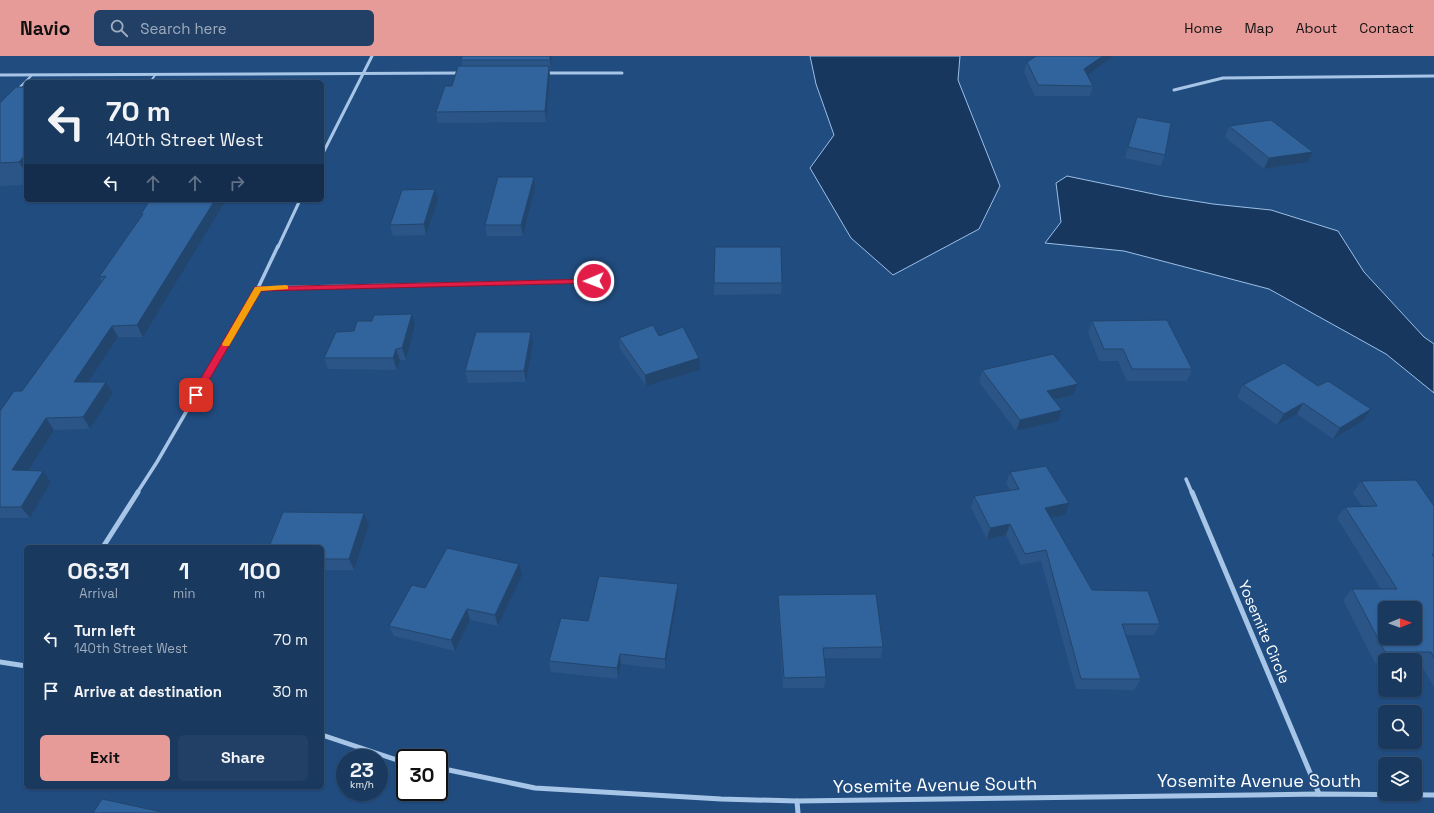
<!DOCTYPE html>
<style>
body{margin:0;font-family:"Space Grotesk",sans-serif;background:#224065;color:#f1f3f6;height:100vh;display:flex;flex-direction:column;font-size:15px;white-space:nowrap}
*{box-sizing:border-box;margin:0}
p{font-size:13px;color:#9facbd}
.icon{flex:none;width:22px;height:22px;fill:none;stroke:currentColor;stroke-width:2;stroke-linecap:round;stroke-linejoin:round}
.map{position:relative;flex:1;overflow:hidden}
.side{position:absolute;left:24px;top:489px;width:300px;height:244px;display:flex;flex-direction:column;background:#19395f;border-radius:6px;box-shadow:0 1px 3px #0004,0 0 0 1px #375374}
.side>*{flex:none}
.top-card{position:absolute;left:24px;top:24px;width:300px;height:122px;border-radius:6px;box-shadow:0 1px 3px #0004,0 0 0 1px #375374;background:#19395f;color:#f1f3f6;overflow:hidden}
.needle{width:26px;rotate:89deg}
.tools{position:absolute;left:1378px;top:545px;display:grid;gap:8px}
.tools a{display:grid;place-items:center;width:44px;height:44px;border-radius:6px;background:#19395f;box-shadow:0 1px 3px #0004,0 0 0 1px #375374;font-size:20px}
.speed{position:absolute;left:336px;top:693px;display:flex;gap:8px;font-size:20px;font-weight:700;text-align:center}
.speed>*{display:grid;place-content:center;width:52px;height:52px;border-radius:50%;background:#19395f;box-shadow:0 1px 3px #0004,0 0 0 1px #375374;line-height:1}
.speed small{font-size:10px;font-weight:400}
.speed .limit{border:2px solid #111;border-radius:6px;background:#fff;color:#111}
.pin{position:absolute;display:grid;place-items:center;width:34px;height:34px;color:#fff;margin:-17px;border-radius:8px;box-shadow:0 2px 6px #0006}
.me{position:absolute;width:44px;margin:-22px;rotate:269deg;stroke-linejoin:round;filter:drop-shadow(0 0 3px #0008)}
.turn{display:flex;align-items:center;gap:14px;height:84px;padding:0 16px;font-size:18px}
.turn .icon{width:52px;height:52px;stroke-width:2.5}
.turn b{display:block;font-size:28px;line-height:34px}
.lanes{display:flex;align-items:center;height:38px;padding:0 16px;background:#0003;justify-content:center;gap:20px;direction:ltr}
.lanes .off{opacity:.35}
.eta{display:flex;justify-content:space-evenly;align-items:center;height:68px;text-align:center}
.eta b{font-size:24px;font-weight:800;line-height:28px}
.primary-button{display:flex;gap:8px;margin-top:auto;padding:8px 16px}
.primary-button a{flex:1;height:46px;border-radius:6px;background:#e69b98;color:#111;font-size:16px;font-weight:800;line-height:46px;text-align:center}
.primary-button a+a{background:#224065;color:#f1f3f6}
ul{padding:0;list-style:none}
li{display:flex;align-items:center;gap:12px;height:52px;padding:0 16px}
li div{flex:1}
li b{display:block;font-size:15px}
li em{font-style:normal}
header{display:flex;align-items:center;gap:24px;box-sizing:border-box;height:56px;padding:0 20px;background:#e69b98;color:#111}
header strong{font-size:19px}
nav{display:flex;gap:22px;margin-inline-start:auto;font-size:14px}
.search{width:280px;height:36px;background:#224065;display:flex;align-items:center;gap:10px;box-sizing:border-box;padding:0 14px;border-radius:6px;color:#9facbd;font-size:15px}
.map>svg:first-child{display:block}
.water{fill:#17375f;stroke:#9ac0e8}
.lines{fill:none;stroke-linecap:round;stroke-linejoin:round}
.lane{stroke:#a6c5e7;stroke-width:2}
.street-far2{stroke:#a6c5e7;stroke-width:3}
.street-far1{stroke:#a6c5e7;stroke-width:3.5}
.street{stroke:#a6c5e7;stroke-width:5}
.wall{fill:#2a5586}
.shaded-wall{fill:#22456d}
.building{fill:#31639c;stroke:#22456d;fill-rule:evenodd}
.route{fill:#e11d48;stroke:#92132f}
.slow{fill:#f59e0b}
.labels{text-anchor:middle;stroke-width:4;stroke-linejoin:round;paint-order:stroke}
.street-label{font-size:15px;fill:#fff;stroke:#214c7f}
.near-street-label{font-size:18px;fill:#fff;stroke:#214c7f}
</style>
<header>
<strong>Navio</strong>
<div class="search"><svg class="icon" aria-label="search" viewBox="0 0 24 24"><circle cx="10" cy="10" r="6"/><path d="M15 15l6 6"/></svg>Search here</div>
<nav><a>Home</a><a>Map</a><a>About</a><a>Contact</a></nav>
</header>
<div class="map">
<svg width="1434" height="757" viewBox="0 0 1434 757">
<rect width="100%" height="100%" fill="#214c7f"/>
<g class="water">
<path d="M810 0H960L958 24 1000 130 979 173 893 219 851 182 810 112 834 79 816 28Z"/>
<path d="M1067 120 1163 140 1213 148 1271 154 1338 175 1364 216 1424 281 1434 288V337L1386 298 1269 233 1124 195 1045 187 1061 166 1056 127Z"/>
</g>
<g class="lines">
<g class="lane">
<path d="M150 26 156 18"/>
<path d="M18 33 32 19"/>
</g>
<g class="street-far2">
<path d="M546 17H622"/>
<path d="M0 19 461 17"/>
<path d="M1174 34 1223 22 1434 20"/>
<path d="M322 99 372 0"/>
<path d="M278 191 300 144"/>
</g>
<g class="street-far1">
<path d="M258 232 593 225"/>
<path d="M1186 423 1192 437"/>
<path d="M137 437 157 406 258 232 278 190"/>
</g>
<g class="street">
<path d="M1192 436 1319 738"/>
<path d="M103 491 138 436"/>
<path d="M0 606 26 610"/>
<path d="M322 679 394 703 405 705"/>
<path d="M439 712 535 732 721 743 797 745 1319 738 1434 739"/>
<path d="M797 745 798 757"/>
</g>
</g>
<g class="wall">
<path d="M462 0H552L551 14H549L550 20 546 66 438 67 436 56 462 10 461 4Z"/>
<path d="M1114 0 1087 19 1093 30 1090 40H1035L1024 16 1027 6Z"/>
<path d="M26 31V129L0 130V47Z"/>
<path d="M1137 61 1165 99 1161 110 1125 102Z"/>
<path d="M1229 70 1308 106 1264 113 1225 81Z"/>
<path d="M535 132 523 180H487L485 169Z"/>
<path d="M435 133 438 144 426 179 393 180 390 169Z"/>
<path d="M150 144 143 281H118L88 326 113 337 90 373 54 374 28 415H43L51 426 30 462H0V355L22 335 102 226 99 221 142 159 141 158Z"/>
<path d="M715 191 782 227 781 238 714 239Z"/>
<path d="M1092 265 1192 313 1187 325H1127L1118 305H1099L1088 276Z"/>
<path d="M415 269 406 304H400L397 314 328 313 324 302 354 275Z"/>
<path d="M659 280 700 314 646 330 620 293 619 282Z"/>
<path d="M533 287 526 326 468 327 465 315Z"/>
<path d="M1284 307 1363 365 1333 383 1297 358 1277 369 1237 341 1243 329Z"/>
<path d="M982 314 1073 339 1054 344 1058 365 1016 375 979 326Z"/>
<path d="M1010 416 1065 459 1050 461 1092 534 1160 568 1154 579H1126L1141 623 1134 634 1076 633 1041 505 1021 509 1006 479 987 483 971 452 974 440 1010 434 1006 427Z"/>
<path d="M1361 425 1434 450V631L1420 607H1415V604H1385V607H1375L1343 544 1352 533H1381L1337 462 1345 451 1362 450 1353 437Z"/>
<path d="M364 457 369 469 354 514H322V491Z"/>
<path d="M522 519 498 570 470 564 455 595 394 580 389 570 425 532Z"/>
<path d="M678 528V539L665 613 621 608 618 623 551 616 549 605 588 565Z"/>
<path d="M778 539 883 591 881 602H824L826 621 824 632H783L778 550Z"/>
</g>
<g class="shaded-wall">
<path d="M550 0H552L551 14 550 4Z"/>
<path d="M1103 0H1114L1081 24 1084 13Z"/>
<path d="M549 10 550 20 546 66 545 55Z"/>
<path d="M1313 96 1308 106 1264 113 1269 102Z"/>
<path d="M26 98V118L19 106Z"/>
<path d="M534 121 535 132 523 180 521 169Z"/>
<path d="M435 133 438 144 426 179 424 168Z"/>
<path d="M215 144H226L143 281 137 269Z"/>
<path d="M412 258 415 269 406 304 402 292Z"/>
<path d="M112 270 118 281 81 337 74 326Z"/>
<path d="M531 276 533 287 526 326 524 315Z"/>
<path d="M396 293 400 304 397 314 393 302Z"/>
<path d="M699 302 700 314 646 330 645 319Z"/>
<path d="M106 326 113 337 90 373 83 361Z"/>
<path d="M1078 328 1073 339 1044 346 1047 335Z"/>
<path d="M1303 347 1297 358 1277 369 1284 358Z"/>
<path d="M1371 353 1363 365 1333 383 1340 372Z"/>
<path d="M1062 354 1058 365 1016 375 1020 364Z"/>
<path d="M46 362 54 374 21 426 12 414Z"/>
<path d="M43 415 51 426 30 462 21 451Z"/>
<path d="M1069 447 1065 459 1040 463 1045 452Z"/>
<path d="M364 457 369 469 354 514 349 503Z"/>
<path d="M1010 468 1006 479 987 483 990 472Z"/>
<path d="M519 508 522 519 498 570 495 559Z"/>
<path d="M678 528V539L665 613V603Z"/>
<path d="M467 553 470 564 455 595 451 584Z"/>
<path d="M620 598 621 608 618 623 617 612Z"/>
</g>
<g class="building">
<path d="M462 0H550V4H461Z"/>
<path d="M1036 0H1103L1084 13 1093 30 1038 29 1027 6Z"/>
<path d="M458 10H549L545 55 436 56 445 30H452Z"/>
<path d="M16 31H26V98L19 106 0 107V47Z"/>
<path d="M1137 61 1171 67 1165 99 1128 91Z"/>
<path d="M1271 64 1313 96 1269 102 1229 70Z"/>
<path d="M498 121H534L521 169H485Z"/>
<path d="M435 133 424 168 390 169 402 134Z"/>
<path d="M150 144H215L137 269 112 270 74 326H106L83 361 46 362 12 414 43 415 21 451H0V355L14 335H22L106 220 99 221 143 158H141Z"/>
<path d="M715 191H781L782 227H714Z"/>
<path d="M412 258 402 292 396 293 393 302H324L336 276 354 275 357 265H372L374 259Z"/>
<path d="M1167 264 1192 313H1132L1123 293H1104L1092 265Z"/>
<path d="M653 269 659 280 683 271 699 302 645 319 619 282Z"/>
<path d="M476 276H531L524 315H465Z"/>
<path d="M1053 298 1078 328 1047 335 1062 354 1020 364 982 314Z"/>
<path d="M1284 307 1318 330 1328 325 1371 353 1340 372 1303 347 1284 358 1243 329Z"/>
<path d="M1046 410 1069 447 1045 452 1092 534 1148 535 1160 568H1122L1141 623H1081L1046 494 1025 498 1010 468 990 472 974 440 1019 433 1010 416Z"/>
<path d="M1416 424 1434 450V498H1432L1434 501V602L1431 596H1385L1352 533H1397L1345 451 1377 450 1361 425ZM1385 552H1415V582H1385Z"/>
<path d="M283 456 364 457 349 503H322V491H269Z"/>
<path d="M447 492 519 508 495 559 467 553 451 584 389 570 412 529 425 532Z"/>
<path d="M599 520 678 528 665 603 620 598 617 612 549 605 561 562 588 565Z"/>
<path d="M876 538 883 591 823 592 826 621 784 622 778 539Z"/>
<path d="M102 743 162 756V757H93Z"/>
</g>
<path class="route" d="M594 223H596V227L261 235 199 341H193L191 339 255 231Z"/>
<path class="slow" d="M286 229 288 230V233L261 235 229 290H223L222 288 255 231Z"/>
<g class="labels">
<g class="street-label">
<text transform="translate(1264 576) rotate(67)" y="5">Yosemite Circle</text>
</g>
<g class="near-street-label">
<text x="1259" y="731">Yosemite Avenue South</text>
<text transform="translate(935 729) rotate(-1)" y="6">Yosemite Avenue South</text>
</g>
</g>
</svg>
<div class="tools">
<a><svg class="needle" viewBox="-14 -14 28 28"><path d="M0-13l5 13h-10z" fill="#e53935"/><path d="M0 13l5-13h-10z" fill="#9facbd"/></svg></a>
<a><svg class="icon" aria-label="sound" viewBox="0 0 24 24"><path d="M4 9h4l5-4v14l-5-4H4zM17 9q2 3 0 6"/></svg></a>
<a><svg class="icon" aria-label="search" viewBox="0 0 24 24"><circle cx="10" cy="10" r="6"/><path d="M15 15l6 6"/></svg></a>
<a><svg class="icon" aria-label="layers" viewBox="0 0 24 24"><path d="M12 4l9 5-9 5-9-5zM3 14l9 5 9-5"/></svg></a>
</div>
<div class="speed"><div>23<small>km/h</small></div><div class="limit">30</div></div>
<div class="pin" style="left:196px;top:339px;background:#d93025"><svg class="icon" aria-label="arrive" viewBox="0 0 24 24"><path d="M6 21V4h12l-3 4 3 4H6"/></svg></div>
<svg class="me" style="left:594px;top:225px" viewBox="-20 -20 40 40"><circle r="17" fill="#e11d48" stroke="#fff" stroke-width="3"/><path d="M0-11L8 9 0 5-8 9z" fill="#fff"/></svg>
<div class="top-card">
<div class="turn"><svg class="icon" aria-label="left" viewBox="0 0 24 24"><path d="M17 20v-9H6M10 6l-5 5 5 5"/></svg><div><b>70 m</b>140th Street West</div></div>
<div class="lanes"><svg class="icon" aria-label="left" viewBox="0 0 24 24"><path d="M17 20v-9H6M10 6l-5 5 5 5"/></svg><svg class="icon off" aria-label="ahead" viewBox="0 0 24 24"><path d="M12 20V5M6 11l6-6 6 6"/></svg><svg class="icon off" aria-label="ahead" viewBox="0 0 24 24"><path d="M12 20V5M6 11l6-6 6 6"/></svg><svg class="icon off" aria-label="right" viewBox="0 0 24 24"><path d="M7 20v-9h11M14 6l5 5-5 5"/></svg></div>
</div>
<section class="side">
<div class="eta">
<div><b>06:31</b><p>Arrival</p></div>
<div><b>1</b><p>min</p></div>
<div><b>100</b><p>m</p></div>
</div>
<ul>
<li><svg class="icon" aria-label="left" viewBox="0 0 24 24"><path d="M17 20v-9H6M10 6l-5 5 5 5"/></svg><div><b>Turn left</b><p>140th Street West</p></div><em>70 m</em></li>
<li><svg class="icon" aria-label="arrive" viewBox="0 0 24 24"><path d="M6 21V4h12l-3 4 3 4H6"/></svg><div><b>Arrive at destination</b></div><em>30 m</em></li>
</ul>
<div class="primary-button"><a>Exit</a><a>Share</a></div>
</section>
</div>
